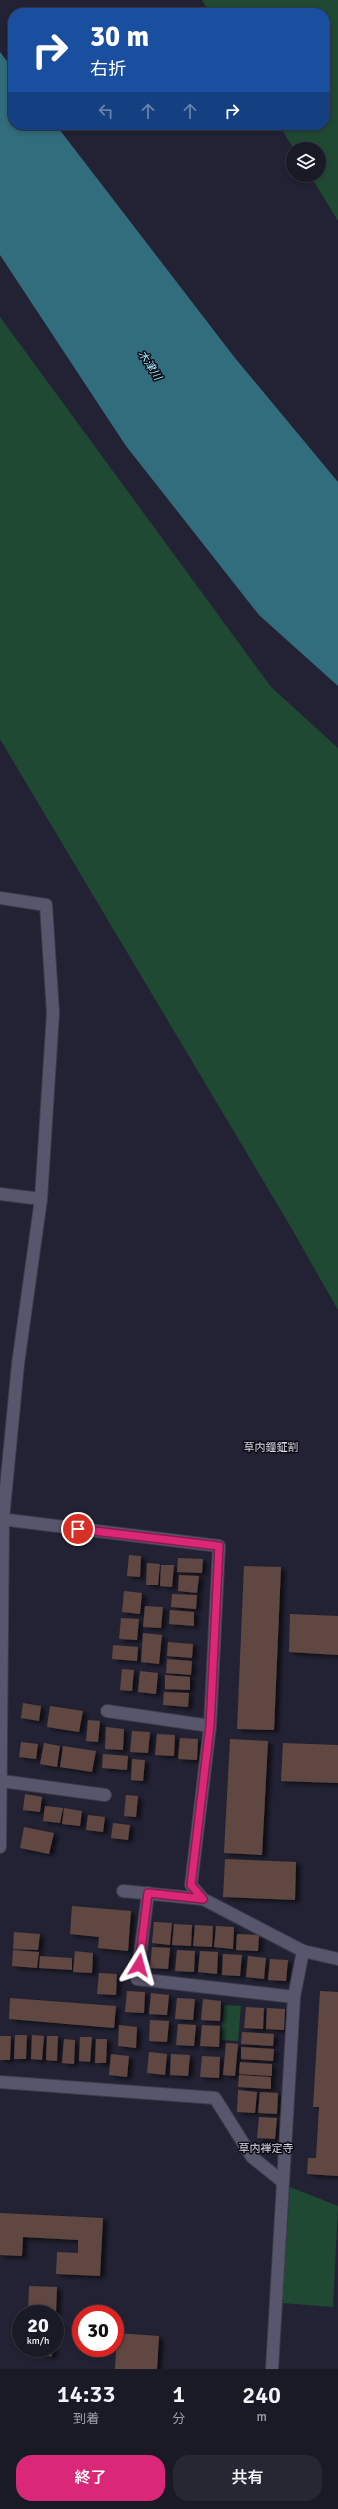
<!DOCTYPE html>
<html lang="ja">
<meta charset="utf-8">
<style>
body{margin:0;font-family:Signika,"Noto Sans JP",sans-serif;background:#272733;color:#f1f3f6;height:100vh;display:flex;flex-direction:column;font-size:15px;white-space:nowrap}
*{box-sizing:border-box;margin:0}
p{font-size:13px;color:#9fa1a7}
.icon{flex:none;width:22px;height:22px;fill:none;stroke:currentColor;stroke-width:2;stroke-linecap:round;stroke-linejoin:round}
.map{position:relative;height:2369px;overflow:hidden}
.sheet{display:flex;flex-direction:column;background:#1a1a27;flex:1}
.sheet>*{flex:none}
.hud{position:absolute;left:8px;top:8px;width:322px;height:122px;border-radius:16px;box-shadow:0 2px 6px #0003,0 0 0 1px #383844;background:#1a4fa0;color:#fff;overflow:hidden}
.controls{position:absolute;left:286px;top:142px;display:grid;gap:8px}
.controls a{display:grid;place-items:center;width:40px;height:40px;border-radius:50%;background:#1a1a27;box-shadow:0 2px 6px #0003,0 0 0 1px #383844;font-size:20px}
.speed{position:absolute;left:12px;top:2305px;display:flex;gap:8px;font-size:20px;font-weight:700;text-align:center}
.speed>*{display:grid;place-content:center;width:52px;height:52px;border-radius:50%;background:#1a1a27;box-shadow:0 2px 6px #0003,0 0 0 1px #383844;line-height:1}
.speed small{font-size:10px;font-weight:400}
.speed .limit{border:6px solid #d22;background:#fff;color:#111}
.pin{position:absolute;display:grid;place-items:center;width:34px;height:34px;color:#fff;margin:-17px;border:2px solid #fff;border-radius:50%;box-shadow:0 1px 4px #0007}
.me{position:absolute;width:44px;margin:-22px;rotate:8deg;stroke-linejoin:round;filter:drop-shadow(0 0 3px #0008)}
.turn{display:flex;align-items:center;gap:14px;height:84px;padding:0 16px;font-size:18px}
.turn .icon{width:52px;height:52px;stroke-width:2.5}
.turn b{display:block;font-size:28px;line-height:34px}
.lanes{display:flex;align-items:center;height:38px;padding:0 16px;background:#0003;justify-content:center;gap:20px;direction:ltr}
.lanes .off{opacity:.35}
.eta{display:flex;justify-content:space-evenly;align-items:center;height:68px;text-align:center}
.eta b{font-size:24px;font-weight:600;line-height:28px}
.action{display:flex;gap:8px;margin-top:auto;padding:8px 16px}
.action a{flex:1;height:46px;border-radius:16px;background:#db2777;color:#fff;font-size:16px;font-weight:600;line-height:46px;text-align:center}
.action a+a{background:#272733;color:#f1f3f6}
.map>svg:first-child{display:block}
.green{fill:#204934}
.water{fill:#316d7c}
.building{fill:#604743;filter:url(#shadow)}
.lines{fill:none;stroke-linecap:round;stroke-linejoin:round}
.minor-casing{stroke:#3d3c4c;stroke-width:14}
.minor{stroke:#58566c;stroke-width:12}
.route-casing{stroke:#8e194d;stroke-width:10}
.route{stroke:#db2777;stroke-width:7}
.labels{text-anchor:middle;stroke-width:3;stroke-linejoin:round;paint-order:stroke}
.water-label{font-size:11px;font-style:italic;fill:#9fe7fb;stroke:#0d0c15}
.neighbourhood-label{font-size:11px;fill:#d7d7e4;stroke:#0d0c15}
</style>
<div class="map">
<svg width="338" height="2369" viewBox="0 0 338 2369">
<defs>
<filter id="shadow"><feDropShadow dx="4.5" dy="2.5" stdDeviation="2" flood-color="#0009"/></filter>
</defs>
<rect width="100%" height="100%" fill="#232234"/>
<g class="green">
<path d="M202 0H338V221L310 175H319V149H294L279 125H325V13H210Z"/>
<path d="M0 317 271 687 338 748V1310L292 1229 0 739Z"/>
<path d="M224 2005 241 2006 238 2041 221 2040Z"/>
<path d="M290 2187 338 2206 333 2307 282 2303Z"/>
</g>
<path class="water" d="M0 52 13 69V125H56L235 358 338 482V686L259 615 126 446 0 255Z"/>
<g class="building">
<path d="M129 1555 141 1556 140 1577 127 1576Z"/>
<path d="M178 1558 203 1559 202 1573 177 1572Z"/>
<path d="M147 1563 160 1564 158 1585H146Z"/>
<path d="M161 1565H174L172 1587 160 1586Z"/>
<path d="M244 1566 281 1567 274 1730 237 1729Z"/>
<path d="M179 1575 199 1576 197 1593 178 1591Z"/>
<path d="M124 1591 142 1593 140 1614 122 1612Z"/>
<path d="M172 1594 197 1595 196 1609 171 1607Z"/>
<path d="M145 1606 163 1607 161 1628 143 1627Z"/>
<path d="M170 1610 194 1612V1626L169 1624Z"/>
<path d="M290 1614 338 1616V1655L289 1652Z"/>
<path d="M121 1618 139 1619 137 1640 119 1639Z"/>
<path d="M143 1633 162 1635 159 1664 141 1662Z"/>
<path d="M168 1642 193 1644 192 1658 167 1656Z"/>
<path d="M113 1645 138 1647 137 1661 112 1659Z"/>
<path d="M167 1659 192 1661 191 1675 166 1673Z"/>
<path d="M122 1669 134 1670 132 1691 120 1690Z"/>
<path d="M140 1671 158 1673 156 1694 138 1692Z"/>
<path d="M165 1675 190 1677V1690L165 1689Z"/>
<path d="M164 1692 189 1693 188 1707 163 1705Z"/>
<path d="M23 1703 41 1706 39 1721 21 1718Z"/>
<path d="M50 1706 83 1711 79 1732 47 1727Z"/>
<path d="M88 1720 100 1721 98 1742 86 1741Z"/>
<path d="M106 1727 124 1729 123 1750 105 1749Z"/>
<path d="M132 1731 150 1732 148 1753 130 1752Z"/>
<path d="M157 1734 175 1735 174 1756 155 1755Z"/>
<path d="M180 1738 198 1739 197 1760 178 1759Z"/>
<path d="M230 1739 268 1741 262 1855 224 1853Z"/>
<path d="M21 1742 38 1744 36 1759 19 1757Z"/>
<path d="M44 1743 60 1746 57 1767 40 1764Z"/>
<path d="M283 1743 338 1745V1783L281 1781Z"/>
<path d="M63 1746 96 1751 92 1772 60 1767Z"/>
<path d="M103 1754 128 1756 127 1770 102 1768Z"/>
<path d="M132 1759 145 1760 143 1781 131 1780Z"/>
<path d="M25 1794 42 1797 40 1812 23 1810Z"/>
<path d="M126 1795 138 1796 136 1817 124 1816Z"/>
<path d="M45 1806 63 1808 60 1823 43 1821Z"/>
<path d="M64 1808 82 1811 80 1826 62 1824Z"/>
<path d="M88 1815 105 1817 103 1832 86 1830Z"/>
<path d="M113 1823 130 1825 128 1840 111 1838Z"/>
<path d="M24 1827 54 1833 49 1854 20 1848Z"/>
<path d="M225 1859 296 1862 295 1900 223 1897Z"/>
<path d="M72 1906 131 1911 128 1951 98 1948 99 1937 70 1934Z"/>
<path d="M154 1922 172 1923 170 1945 152 1943Z"/>
<path d="M174 1924 192 1925 191 1946 172 1945Z"/>
<path d="M195 1925 213 1926 212 1947 193 1946Z"/>
<path d="M216 1926 234 1927 233 1949 214 1947Z"/>
<path d="M14 1932 40 1934 38 1950 13 1949Z"/>
<path d="M237 1934 259 1935 258 1951 236 1950Z"/>
<path d="M152 1947 170 1948 168 1969 150 1968Z"/>
<path d="M13 1950 39 1952 37 1968 12 1966Z"/>
<path d="M177 1950 195 1951 194 1972 175 1971Z"/>
<path d="M75 1951 93 1953 92 1973 73 1972Z"/>
<path d="M200 1951 218 1952 217 1974 198 1972Z"/>
<path d="M223 1954 242 1955 240 1976 222 1975Z"/>
<path d="M40 1956 72 1958V1970L39 1968Z"/>
<path d="M248 1956 266 1958 264 1979 246 1977Z"/>
<path d="M270 1959 288 1960 286 1981 268 1980Z"/>
<path d="M99 1973 117 1974 116 1995 97 1994Z"/>
<path d="M127 1991 145 1992 144 2013 125 2012Z"/>
<path d="M320 1991 338 1992V2176L307 2174 308 2158H316L319 2107H313Z"/>
<path d="M151 1993 169 1995 167 2015 149 2014Z"/>
<path d="M10 1998 116 2006 114 2028 9 2019Z"/>
<path d="M177 1998 195 1999 193 2020 175 2019Z"/>
<path d="M203 1999 221 2001 220 2021 201 2020Z"/>
<path d="M246 2007 264 2008 263 2029 244 2028Z"/>
<path d="M267 2008 285 2009 284 2030 266 2029Z"/>
<path d="M150 2020 169 2021 167 2042 149 2041Z"/>
<path d="M178 2024 196 2025 194 2046 176 2045Z"/>
<path d="M119 2025 137 2027 136 2048 118 2046Z"/>
<path d="M202 2025 220 2026 219 2047 200 2046Z"/>
<path d="M242 2032 274 2034 273 2046 241 2044Z"/>
<path d="M15 2035H27L26 2059H14Z"/>
<path d="M32 2035 44 2036 42 2060 31 2059Z"/>
<path d="M0 2036H11L10 2060H0Z"/>
<path d="M47 2036H58L57 2061 46 2060Z"/>
<path d="M80 2037H92L90 2062 79 2061Z"/>
<path d="M64 2039 75 2040 74 2064 62 2063Z"/>
<path d="M96 2039H107L106 2063H95Z"/>
<path d="M226 2043 238 2044 235 2076 223 2075Z"/>
<path d="M241 2047 274 2049 273 2061 241 2059Z"/>
<path d="M149 2052 167 2054 165 2075 147 2073Z"/>
<path d="M111 2054 129 2056 127 2077 109 2075Z"/>
<path d="M171 2054 190 2055 188 2076 170 2075Z"/>
<path d="M202 2056 220 2057 219 2078 200 2077Z"/>
<path d="M240 2062 272 2064V2076L239 2074Z"/>
<path d="M239 2075 271 2077V2089L238 2087Z"/>
<path d="M238 2090 257 2092 255 2113 237 2112Z"/>
<path d="M260 2092 278 2093 277 2114 258 2113Z"/>
<path d="M259 2117 277 2118 275 2139 257 2138Z"/>
<path d="M0 2213 103 2218 100 2276 56 2274 57 2252 78 2253V2240L23 2237 22 2256 0 2255Z"/>
<path d="M29 2286 57 2287 56 2313 28 2312Z"/>
<path d="M55 2323H61L55 2342Z"/>
<path d="M117 2333 159 2336 157 2369H115Z"/>
<path d="M29 2348H54L51 2357Z"/>
</g>
<g class="lines">
<defs>
<g id="minor">
<path d="M0 898 46 905 53 1013 41 1199 18 1364 3 1519 0 1847"/>
<path d="M0 1194 41 1199"/>
<path d="M0 1519 219 1546 210 1726 191 1885 203 1899 303 1951 338 1959"/>
<path d="M107 1711 210 1726"/>
<path d="M2 1781 105 1795"/>
<path d="M123 1891 203 1899"/>
<path d="M148 1893 137 1979 294 1997"/>
<path d="M0 2082 215 2098 252 2157 283 2182"/>
<path d="M272 2369 294 1997 303 1951"/>
</g>
</defs>
<use href="#minor" class="minor-casing"/>
<use href="#minor" class="minor"/>
</g>
<g class="lines">
<defs>
<path id="route" d="M78 1529 219 1546 210 1726 191 1885 203 1899 148 1893 139 1965"/>
</defs>
<use href="#route" class="route-casing"/>
<use href="#route" class="route"/>
</g>
<g class="labels">
<g class="water-label">
<text transform="translate(150 365) rotate(57)" y="4">木津川</text>
</g>
<g class="neighbourhood-label">
<text x="271" y="1451">草内鐘鉦割</text>
<text x="266" y="2152">草内禅定寺</text>
</g>
</g>
</svg>
<div class="controls">
<a><svg class="icon" aria-label="layers" viewBox="0 0 24 24"><path d="M12 4l9 5-9 5-9-5zM3 14l9 5 9-5"/></svg></a>
</div>
<div class="speed"><div>20<small>km/h</small></div><div class="limit">30</div></div>
<div class="pin" style="left:78px;top:1529px;background:#d93025"><svg class="icon" aria-label="arrive" viewBox="0 0 24 24"><path d="M6 21V4h12l-3 4 3 4H6"/></svg></div>
<svg class="me" style="left:139px;top:1965px" viewBox="-20 -20 40 40"><path d="M0-17L14 15 0 8-14 15z" fill="#db2777" stroke="#fff" stroke-width="4"/></svg>
<div class="hud">
<div class="turn"><svg class="icon" aria-label="right" viewBox="0 0 24 24"><path d="M7 20v-9h11M14 6l5 5-5 5"/></svg><div><b>30 m</b>右折</div></div>
<div class="lanes"><svg class="icon off" aria-label="left" viewBox="0 0 24 24"><path d="M17 20v-9H6M10 6l-5 5 5 5"/></svg><svg class="icon off" aria-label="ahead" viewBox="0 0 24 24"><path d="M12 20V5M6 11l6-6 6 6"/></svg><svg class="icon off" aria-label="ahead" viewBox="0 0 24 24"><path d="M12 20V5M6 11l6-6 6 6"/></svg><svg class="icon" aria-label="right" viewBox="0 0 24 24"><path d="M7 20v-9h11M14 6l5 5-5 5"/></svg></div>
</div>
</div>
<section class="sheet">
<div class="eta">
<div><b>14:33</b><p>到着</p></div>
<div><b>1</b><p>分</p></div>
<div><b>240</b><p>m</p></div>
</div>
<div class="action"><a>終了</a><a>共有</a></div>
</section>
